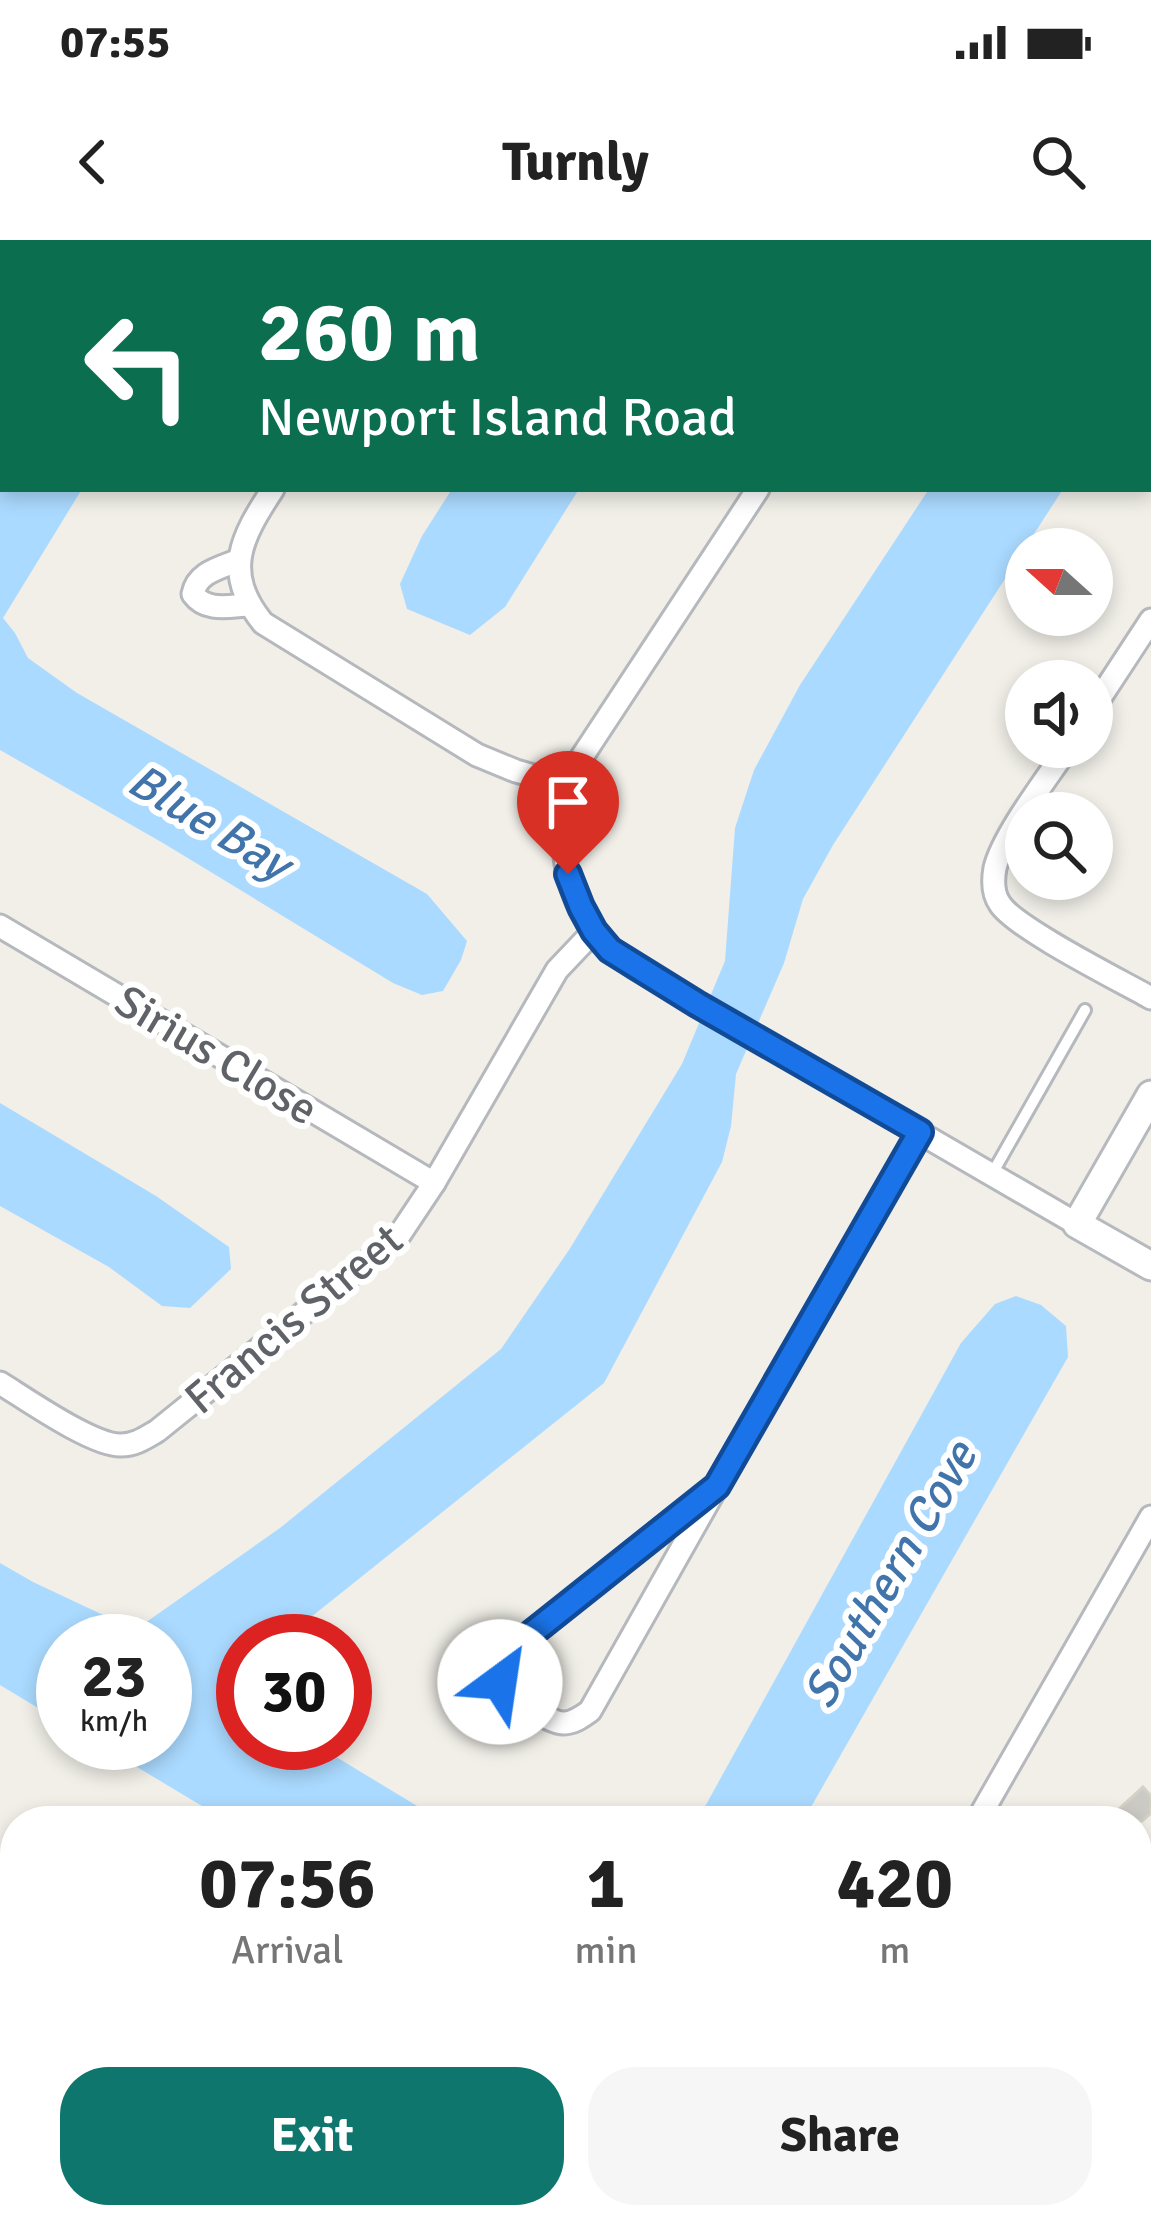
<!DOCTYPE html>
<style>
body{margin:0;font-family:Signika,sans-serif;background:#f6f6f6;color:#222;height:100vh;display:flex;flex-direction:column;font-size:45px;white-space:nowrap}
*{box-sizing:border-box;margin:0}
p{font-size:39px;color:#767676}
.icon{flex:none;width:66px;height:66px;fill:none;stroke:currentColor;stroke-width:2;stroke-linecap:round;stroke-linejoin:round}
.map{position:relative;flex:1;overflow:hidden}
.side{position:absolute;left:0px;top:1566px;width:1152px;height:423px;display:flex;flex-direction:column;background:#fff;border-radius:48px 48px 0 0;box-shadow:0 6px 18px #0003}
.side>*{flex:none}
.hud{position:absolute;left:0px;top:0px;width:1152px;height:252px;box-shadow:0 6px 18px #0003;background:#0b6e4f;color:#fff;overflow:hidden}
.needle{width:78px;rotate:291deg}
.controls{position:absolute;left:1005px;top:288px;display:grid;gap:24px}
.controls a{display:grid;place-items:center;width:108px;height:108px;border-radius:50%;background:#fff;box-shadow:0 6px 18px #0003;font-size:60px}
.speed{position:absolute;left:36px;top:1374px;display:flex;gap:24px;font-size:60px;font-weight:700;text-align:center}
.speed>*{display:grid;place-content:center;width:156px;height:156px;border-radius:50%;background:#fff;box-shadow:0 6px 18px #0003;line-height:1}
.speed small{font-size:30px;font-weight:400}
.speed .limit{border:18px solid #d22;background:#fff;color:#111}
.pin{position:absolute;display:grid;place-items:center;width:102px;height:102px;color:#fff;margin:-123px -51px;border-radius:50% 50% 50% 0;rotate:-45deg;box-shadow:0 0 12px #0007}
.pin .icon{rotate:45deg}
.me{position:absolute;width:132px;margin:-66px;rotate:31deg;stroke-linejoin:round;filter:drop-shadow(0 0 9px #0008)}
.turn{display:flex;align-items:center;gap:42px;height:252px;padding:0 60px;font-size:54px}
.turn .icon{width:156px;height:156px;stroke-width:2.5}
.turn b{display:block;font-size:84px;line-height:102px}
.eta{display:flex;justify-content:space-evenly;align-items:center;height:204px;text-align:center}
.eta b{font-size:72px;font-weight:700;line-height:84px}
.button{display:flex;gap:24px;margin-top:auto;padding:24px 60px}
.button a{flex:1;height:138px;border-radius:48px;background:#0f766e;color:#fff;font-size:48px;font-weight:700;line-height:138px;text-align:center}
.button a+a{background:#f6f6f6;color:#222}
.status{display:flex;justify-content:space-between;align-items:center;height:84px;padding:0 60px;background:#fff;direction:ltr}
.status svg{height:33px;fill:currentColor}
header{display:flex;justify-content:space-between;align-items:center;height:156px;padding:0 60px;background:#fff;font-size:54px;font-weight:700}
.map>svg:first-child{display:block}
.commercial{fill:#fef7e0}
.green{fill:#c5e8c5}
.water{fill:#aadaff}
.building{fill:#cccac5;stroke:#d6d1c6;stroke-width:3}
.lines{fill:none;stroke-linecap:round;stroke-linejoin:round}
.lane-casing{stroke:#b5b8bc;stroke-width:16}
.street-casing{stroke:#b5b8bc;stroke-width:27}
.secondary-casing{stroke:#b6babf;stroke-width:33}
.lane{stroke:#fff;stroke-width:10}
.street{stroke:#fff;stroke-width:21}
.secondary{stroke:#fff;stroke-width:27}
.route-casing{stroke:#114b97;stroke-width:30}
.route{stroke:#1a73e8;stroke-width:21}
.labels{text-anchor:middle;stroke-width:12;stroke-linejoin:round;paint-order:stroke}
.street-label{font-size:45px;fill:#5f6368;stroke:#fff}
.water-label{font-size:48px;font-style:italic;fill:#4174aa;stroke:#fff}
</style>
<div class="status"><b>07:55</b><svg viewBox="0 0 49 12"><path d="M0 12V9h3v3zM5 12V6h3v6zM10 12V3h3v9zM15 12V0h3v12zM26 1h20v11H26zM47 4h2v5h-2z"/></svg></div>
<header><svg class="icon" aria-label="back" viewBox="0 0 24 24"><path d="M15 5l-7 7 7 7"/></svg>Turnly<svg class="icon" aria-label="search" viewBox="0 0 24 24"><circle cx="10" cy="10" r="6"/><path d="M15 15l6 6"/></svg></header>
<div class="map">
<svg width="1151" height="1987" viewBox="0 0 1151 1987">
<rect width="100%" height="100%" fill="#f1efe8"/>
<path class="commercial" d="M909 1974H1069L1061 1987H894Z"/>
<path class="green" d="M0 1792 15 1802V1974H260L250 1987H0Z"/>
<g class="water">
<path d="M0 0H236L235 3H3V249H82L3 378 15 393 28 418 77 453 427 654 467 701 461 720 443 751 422 755 393 743 163 603 0 510Z"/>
<path d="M452 249H579L505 367 470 395 407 369 400 344 422 296Z"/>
<path d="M929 249H1063L833 605 803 659 784 723 736 834 731 886 722 922 604 1143 281 1401H243V1503H313L442 1581H227L97 1503H165V1401H63V1483L0 1445V1323L33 1342 135 1390 280 1288 501 1109 569 1010 682 824 725 721 735 588 754 530 800 445Z"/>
<path d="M0 863 156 956 229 1007 231 1029 190 1068 162 1066 109 1027 0 966Z"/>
<path d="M1016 1056 1041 1065 1066 1086 1068 1117 803 1581H697L961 1103 995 1064Z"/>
</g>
<path class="building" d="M1143 1547 1151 1556V1573L1142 1581H1106Z"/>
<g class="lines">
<defs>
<g id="lane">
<path d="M992 934 1085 770"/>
<path d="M0 1724 15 1733"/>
</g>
<g id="street">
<path d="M433 3 435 0"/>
<path d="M912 3 914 0"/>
<path d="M273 249C241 298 222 332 263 383L477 515 516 531 568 546"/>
<path d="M758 249 574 529C552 586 563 667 610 710 617 716 626 721 634 727L1077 984"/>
<path d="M239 320C220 328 197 332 193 354 206 372 229 366 248 365"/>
<path d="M1092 470 1151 380"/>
<path d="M1068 507C1048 537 1003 595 995 628 993 639 993 654 1000 664 1015 688 1121 741 1151 758"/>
<path d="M0 686 434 943"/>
<path d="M0 1143C26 1159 93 1206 121 1205 135 1205 145 1198 157 1191L398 997 434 943 557 730 594 691"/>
<path d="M717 1246 590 1471C583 1476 574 1483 564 1483 549 1484 498 1449 498 1433 498 1423 505 1415 512 1409Z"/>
<path d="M717 1246 920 892"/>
<path d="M977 1581 1151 1277"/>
<path d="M0 1631 15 1640"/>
<path d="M1137 1921 1151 1898"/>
<path d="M577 1974 599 1987"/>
<path d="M1097 1987 1105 1974"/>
</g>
<g id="secondary">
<path d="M1151 855 1077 984 1151 1026"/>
<path d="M1137 1704 1151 1692"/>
<path d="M1137 1741 1151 1729"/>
<path d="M806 1987 821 1974"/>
<path d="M853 1987 868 1974"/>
</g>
</defs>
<use href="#lane" class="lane-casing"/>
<use href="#street" class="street-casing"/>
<use href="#secondary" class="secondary-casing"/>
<use href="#lane" class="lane"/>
<use href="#street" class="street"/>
<use href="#secondary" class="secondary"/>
</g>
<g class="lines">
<defs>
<path id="route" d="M500 1442C496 1427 501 1420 512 1409L717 1246 920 892 697 764 610 710 594 691 581 667 568 634"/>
</defs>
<use href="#route" class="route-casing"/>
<use href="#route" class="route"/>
</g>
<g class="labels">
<g class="street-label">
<text transform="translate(217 814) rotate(31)" y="16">Sirius Close</text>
<text transform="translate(293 1078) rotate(-40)" y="16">Francis Street</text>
</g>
<g class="water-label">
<text transform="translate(210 581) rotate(31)" y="17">Blue Bay</text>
<text transform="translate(889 1334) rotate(-60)" y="17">Southern Cove</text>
</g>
</g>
</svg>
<div class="controls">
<a><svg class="needle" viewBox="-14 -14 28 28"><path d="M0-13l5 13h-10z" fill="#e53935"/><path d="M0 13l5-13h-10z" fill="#767676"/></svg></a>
<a><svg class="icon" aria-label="sound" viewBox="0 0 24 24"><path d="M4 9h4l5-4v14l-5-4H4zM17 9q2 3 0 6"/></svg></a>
<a><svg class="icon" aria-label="search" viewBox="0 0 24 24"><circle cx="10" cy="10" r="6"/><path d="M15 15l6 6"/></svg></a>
</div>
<div class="speed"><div>23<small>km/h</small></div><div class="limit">30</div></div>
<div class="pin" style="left:568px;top:634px;background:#d93025"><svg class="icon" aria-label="arrive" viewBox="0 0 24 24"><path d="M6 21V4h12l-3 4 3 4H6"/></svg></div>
<svg class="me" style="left:500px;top:1442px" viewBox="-20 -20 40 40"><circle r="19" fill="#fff"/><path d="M0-13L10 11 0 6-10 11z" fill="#1a73e8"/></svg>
<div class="hud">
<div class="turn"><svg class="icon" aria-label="left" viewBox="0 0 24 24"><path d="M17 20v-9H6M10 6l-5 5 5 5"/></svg><div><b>260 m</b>Newport Island Road</div></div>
</div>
<section class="side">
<div class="eta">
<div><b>07:56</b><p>Arrival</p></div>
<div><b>1</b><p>min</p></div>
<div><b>420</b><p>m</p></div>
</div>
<div class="button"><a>Exit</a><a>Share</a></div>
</section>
</div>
